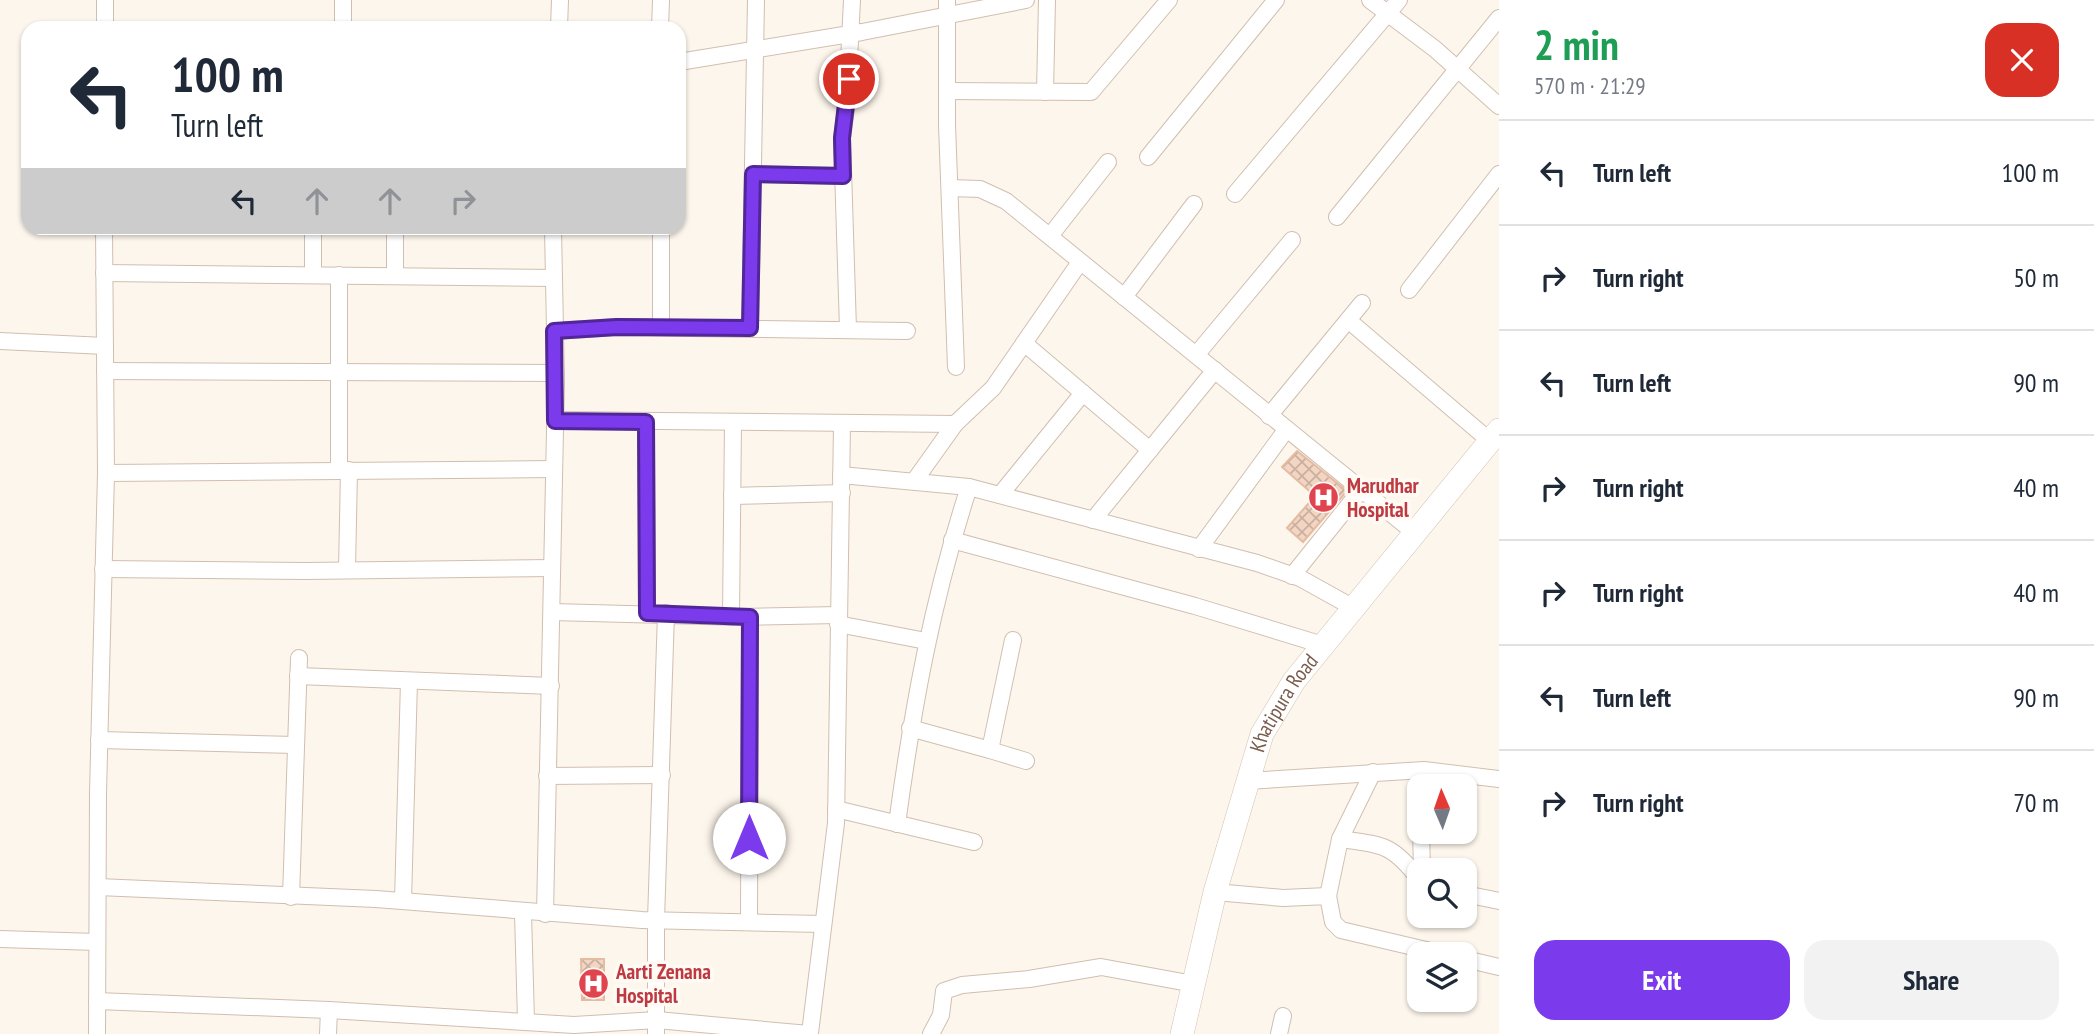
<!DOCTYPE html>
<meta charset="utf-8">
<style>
body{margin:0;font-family:"PT Sans Narrow",sans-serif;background:#f2f2f3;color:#1f2937;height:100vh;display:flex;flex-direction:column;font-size:26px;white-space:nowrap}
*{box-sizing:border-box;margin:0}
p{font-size:23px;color:#747a83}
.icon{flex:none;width:38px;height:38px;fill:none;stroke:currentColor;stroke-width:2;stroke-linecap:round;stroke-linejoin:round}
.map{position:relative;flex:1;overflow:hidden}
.drawer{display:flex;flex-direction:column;background:#fff;width:595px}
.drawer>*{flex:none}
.banner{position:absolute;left:21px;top:21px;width:665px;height:214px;border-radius:21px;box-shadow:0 2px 5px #0004;background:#fff;color:#1f2937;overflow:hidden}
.needle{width:46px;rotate:358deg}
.controls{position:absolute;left:1407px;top:774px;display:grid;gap:14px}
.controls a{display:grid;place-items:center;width:70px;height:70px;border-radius:14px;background:#fff;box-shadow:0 2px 5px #0004;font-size:35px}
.pin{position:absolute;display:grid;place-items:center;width:60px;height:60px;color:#fff;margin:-30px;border:4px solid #fff;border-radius:50%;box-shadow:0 2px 7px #0007}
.me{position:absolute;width:77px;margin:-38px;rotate:0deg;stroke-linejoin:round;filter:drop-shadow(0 0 5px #0008)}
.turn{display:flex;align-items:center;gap:24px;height:147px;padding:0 35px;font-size:32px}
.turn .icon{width:91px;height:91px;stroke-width:2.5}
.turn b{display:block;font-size:49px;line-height:60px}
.lanes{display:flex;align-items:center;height:66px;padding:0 35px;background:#0003;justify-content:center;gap:35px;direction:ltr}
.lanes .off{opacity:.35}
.round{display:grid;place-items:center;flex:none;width:74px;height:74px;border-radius:21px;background:#f2f2f3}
.headline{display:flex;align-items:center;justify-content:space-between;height:119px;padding:0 35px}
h1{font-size:42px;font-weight:600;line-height:52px;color:#1e9e55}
.primary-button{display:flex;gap:14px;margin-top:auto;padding:14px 35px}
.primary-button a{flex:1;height:80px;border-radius:21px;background:#7c3aed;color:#fff;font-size:28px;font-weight:600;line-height:80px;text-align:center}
.primary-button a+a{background:#f2f2f3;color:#1f2937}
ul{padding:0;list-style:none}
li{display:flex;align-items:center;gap:21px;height:105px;padding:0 35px;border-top:2px solid #e0e1e3}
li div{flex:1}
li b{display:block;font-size:26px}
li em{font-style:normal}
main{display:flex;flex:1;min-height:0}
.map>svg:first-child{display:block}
.building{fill:url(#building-cross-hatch);stroke:#e6bba3;stroke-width:2}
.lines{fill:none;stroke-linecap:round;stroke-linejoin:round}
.minor-casing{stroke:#d1beb0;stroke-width:18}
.secondary-casing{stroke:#d6c0b0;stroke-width:24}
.minor{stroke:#fff;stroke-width:16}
.secondary{stroke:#fff;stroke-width:23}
.route-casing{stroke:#51269a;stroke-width:18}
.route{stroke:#7c3aed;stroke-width:12}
.labels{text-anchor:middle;stroke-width:7;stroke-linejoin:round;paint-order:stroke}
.health-label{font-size:21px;font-weight:bold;fill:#be3a42;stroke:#fffaf3;text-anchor:start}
.street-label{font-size:21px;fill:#7a5c4d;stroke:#fffaf3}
</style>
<main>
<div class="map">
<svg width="1499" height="1034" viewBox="0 0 1499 1034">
<defs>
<pattern id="building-cross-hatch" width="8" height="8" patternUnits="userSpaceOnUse" patternTransform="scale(1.75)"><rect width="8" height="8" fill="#f3d5c3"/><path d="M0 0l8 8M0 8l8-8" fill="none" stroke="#cab0a1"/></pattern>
</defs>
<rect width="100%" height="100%" fill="#fdf6ec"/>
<g class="building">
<path d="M1297 451 1347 491 1303 542 1287 528 1315 496 1282 467Z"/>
<path d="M581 959H604V1000H582Z"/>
</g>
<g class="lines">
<defs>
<g id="minor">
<path d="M947 0V125L956 367"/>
<path d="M1370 0 1435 49 1499 106"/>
<path d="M105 28V0"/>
<path d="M343 28V0"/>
<path d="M559 28 560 0"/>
<path d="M660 28 661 0"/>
<path d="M679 62 862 32 1026 0"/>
<path d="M947 91 1091 92 1169 0"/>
<path d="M1045 92 1047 0"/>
<path d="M1148 157 1276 0"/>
<path d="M753 174 843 176"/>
<path d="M950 188 980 189 1006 201 1415 533"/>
<path d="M1235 194 1399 0"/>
<path d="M1337 217 1499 18"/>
<path d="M313 228V274"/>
<path d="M395 228V276"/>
<path d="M661 228V327"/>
<path d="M1050 236 1108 162"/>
<path d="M104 273 554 278"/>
<path d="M1409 290 1499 174"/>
<path d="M1124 297 1194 204"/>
<path d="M1348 320 1490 441"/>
<path d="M750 328 756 0"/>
<path d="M848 329 842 138 847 101 852 0"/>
<path d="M554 331 617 327 907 331"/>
<path d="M0 341 105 346"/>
<path d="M1024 343 1150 450"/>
<path d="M1196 355 1292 240"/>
<path d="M105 371 556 373"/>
<path d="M1269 416 1362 303"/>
<path d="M555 420 955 424 993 388 1080 262"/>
<path d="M646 422 647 613"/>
<path d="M339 470V275"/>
<path d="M106 473 553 469"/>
<path d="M841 475 969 487 1257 563 1300 578 1354 608"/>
<path d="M915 480 955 424"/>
<path d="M1000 495 1083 393"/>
<path d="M732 496 842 493"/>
<path d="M1093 520 1215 370"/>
<path d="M952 540 1195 606 1323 645"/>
<path d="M1199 549 1286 430"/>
<path d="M103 569 305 571 552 568"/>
<path d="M347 570 349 470"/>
<path d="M1292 576 1361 490"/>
<path d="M552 612 741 617 839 615"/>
<path d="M731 617 733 423"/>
<path d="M838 624 926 641"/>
<path d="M298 676 551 686"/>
<path d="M910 728 990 750 1013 640"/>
<path d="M99 740 295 745"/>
<path d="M990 750 1026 761"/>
<path d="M547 776 662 775"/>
<path d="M1247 781 1424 770 1499 779"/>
<path d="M836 809 974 842"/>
<path d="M897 824C913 706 932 601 969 487"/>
<path d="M1421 831 1422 870"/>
<path d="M1340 839C1383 845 1392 844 1419 879"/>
<path d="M98 887 376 899 642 920 822 924"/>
<path d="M1215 892 1283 898 1328 896 1333 922 1341 930 1443 954"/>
<path d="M1465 894 1499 901"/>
<path d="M1328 896 1340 839 1373 772"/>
<path d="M291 897 299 658"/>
<path d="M403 901 409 681"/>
<path d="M523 913 526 1021"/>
<path d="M545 914 556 382 553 228"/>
<path d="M749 921 750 617"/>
<path d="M0 939 97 942"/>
<path d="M1465 959 1499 967"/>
<path d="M97 1001 329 1010 574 1025 657 1020 809 1034"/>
<path d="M810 1033 836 823 842 424"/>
<path d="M97 1034 98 794 106 473 104 228"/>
<path d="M328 1034 329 1010"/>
<path d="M656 1034V920L666 613"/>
<path d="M931 1034 941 1015 944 991 962 985 1029 979 1101 967 1194 984"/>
<path d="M1279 1034 1283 1016"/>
</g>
<g id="secondary">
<path id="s1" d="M1182 1034 1215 892 1262 734 1294 681 1499 430"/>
</g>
</defs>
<use href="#minor" class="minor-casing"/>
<use href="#secondary" class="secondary-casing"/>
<use href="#minor" class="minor"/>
<use href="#secondary" class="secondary"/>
</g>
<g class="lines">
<defs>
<path id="route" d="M749 838 750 617 647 613 646 422 555 421 554 331 617 327 750 328 753 174 843 176 842 138 849 79"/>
</defs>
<use href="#route" class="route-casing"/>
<use href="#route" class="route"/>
</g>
<defs>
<symbol id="hospital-disc" viewBox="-11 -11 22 22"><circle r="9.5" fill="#e0444e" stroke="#fffaf3"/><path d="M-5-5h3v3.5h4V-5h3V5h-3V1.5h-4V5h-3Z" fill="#fff"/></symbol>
</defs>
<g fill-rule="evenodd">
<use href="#hospital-disc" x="1306" y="480" width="35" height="35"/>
<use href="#hospital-disc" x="576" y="966" width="35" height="35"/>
</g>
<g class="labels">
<g class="health-label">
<text x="1347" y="493">Marudhar<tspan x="1347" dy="24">Hospital</tspan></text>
<text x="616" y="979">Aarti Zenana<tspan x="616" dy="24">Hospital</tspan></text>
</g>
<g class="street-label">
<text dy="7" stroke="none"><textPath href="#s1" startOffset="348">Khatipura Road</textPath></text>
</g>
</g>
</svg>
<div class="controls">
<a><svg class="needle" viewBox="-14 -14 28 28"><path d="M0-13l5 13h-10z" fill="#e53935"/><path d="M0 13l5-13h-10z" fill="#747a83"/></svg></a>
<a><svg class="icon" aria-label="search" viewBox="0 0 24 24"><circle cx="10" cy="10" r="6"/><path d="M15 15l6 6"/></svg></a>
<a><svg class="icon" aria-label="layers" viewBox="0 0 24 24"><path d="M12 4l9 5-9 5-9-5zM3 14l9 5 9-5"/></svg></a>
</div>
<div class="pin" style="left:849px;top:79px;background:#d93025"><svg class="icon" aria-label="arrive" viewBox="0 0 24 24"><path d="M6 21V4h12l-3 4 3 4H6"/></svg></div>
<svg class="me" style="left:749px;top:838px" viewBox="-20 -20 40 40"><circle r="19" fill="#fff"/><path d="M0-13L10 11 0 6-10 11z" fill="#7c3aed"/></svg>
<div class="banner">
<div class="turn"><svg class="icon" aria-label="left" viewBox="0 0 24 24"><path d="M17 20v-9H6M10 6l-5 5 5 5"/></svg><div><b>100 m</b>Turn left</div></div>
<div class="lanes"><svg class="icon" aria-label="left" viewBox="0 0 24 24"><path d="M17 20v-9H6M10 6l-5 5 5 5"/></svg><svg class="icon off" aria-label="ahead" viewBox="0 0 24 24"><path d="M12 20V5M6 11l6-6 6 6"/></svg><svg class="icon off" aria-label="ahead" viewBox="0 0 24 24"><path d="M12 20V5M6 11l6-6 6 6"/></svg><svg class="icon off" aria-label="right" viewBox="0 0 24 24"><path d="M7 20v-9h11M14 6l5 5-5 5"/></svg></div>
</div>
</div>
<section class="drawer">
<div class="headline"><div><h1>2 min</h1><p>570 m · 21:29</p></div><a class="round" style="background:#d93025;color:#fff"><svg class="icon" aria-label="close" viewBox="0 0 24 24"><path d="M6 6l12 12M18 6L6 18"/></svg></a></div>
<ul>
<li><svg class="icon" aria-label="left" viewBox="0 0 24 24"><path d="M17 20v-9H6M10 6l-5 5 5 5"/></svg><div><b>Turn left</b></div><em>100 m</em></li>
<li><svg class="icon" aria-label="right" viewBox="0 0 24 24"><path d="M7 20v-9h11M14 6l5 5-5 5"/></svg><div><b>Turn right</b></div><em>50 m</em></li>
<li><svg class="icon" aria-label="left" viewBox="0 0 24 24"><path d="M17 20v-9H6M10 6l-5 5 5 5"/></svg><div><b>Turn left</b></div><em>90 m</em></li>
<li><svg class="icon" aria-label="right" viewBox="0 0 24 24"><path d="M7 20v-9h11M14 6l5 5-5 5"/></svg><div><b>Turn right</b></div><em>40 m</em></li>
<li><svg class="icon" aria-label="right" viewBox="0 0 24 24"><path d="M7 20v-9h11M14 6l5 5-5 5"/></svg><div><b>Turn right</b></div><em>40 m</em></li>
<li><svg class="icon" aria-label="left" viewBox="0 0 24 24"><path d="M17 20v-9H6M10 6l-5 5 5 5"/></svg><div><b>Turn left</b></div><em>90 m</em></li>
<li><svg class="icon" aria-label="right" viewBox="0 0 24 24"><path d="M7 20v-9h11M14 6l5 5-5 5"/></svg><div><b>Turn right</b></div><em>70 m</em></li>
</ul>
<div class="primary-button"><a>Exit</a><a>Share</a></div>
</section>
</main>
